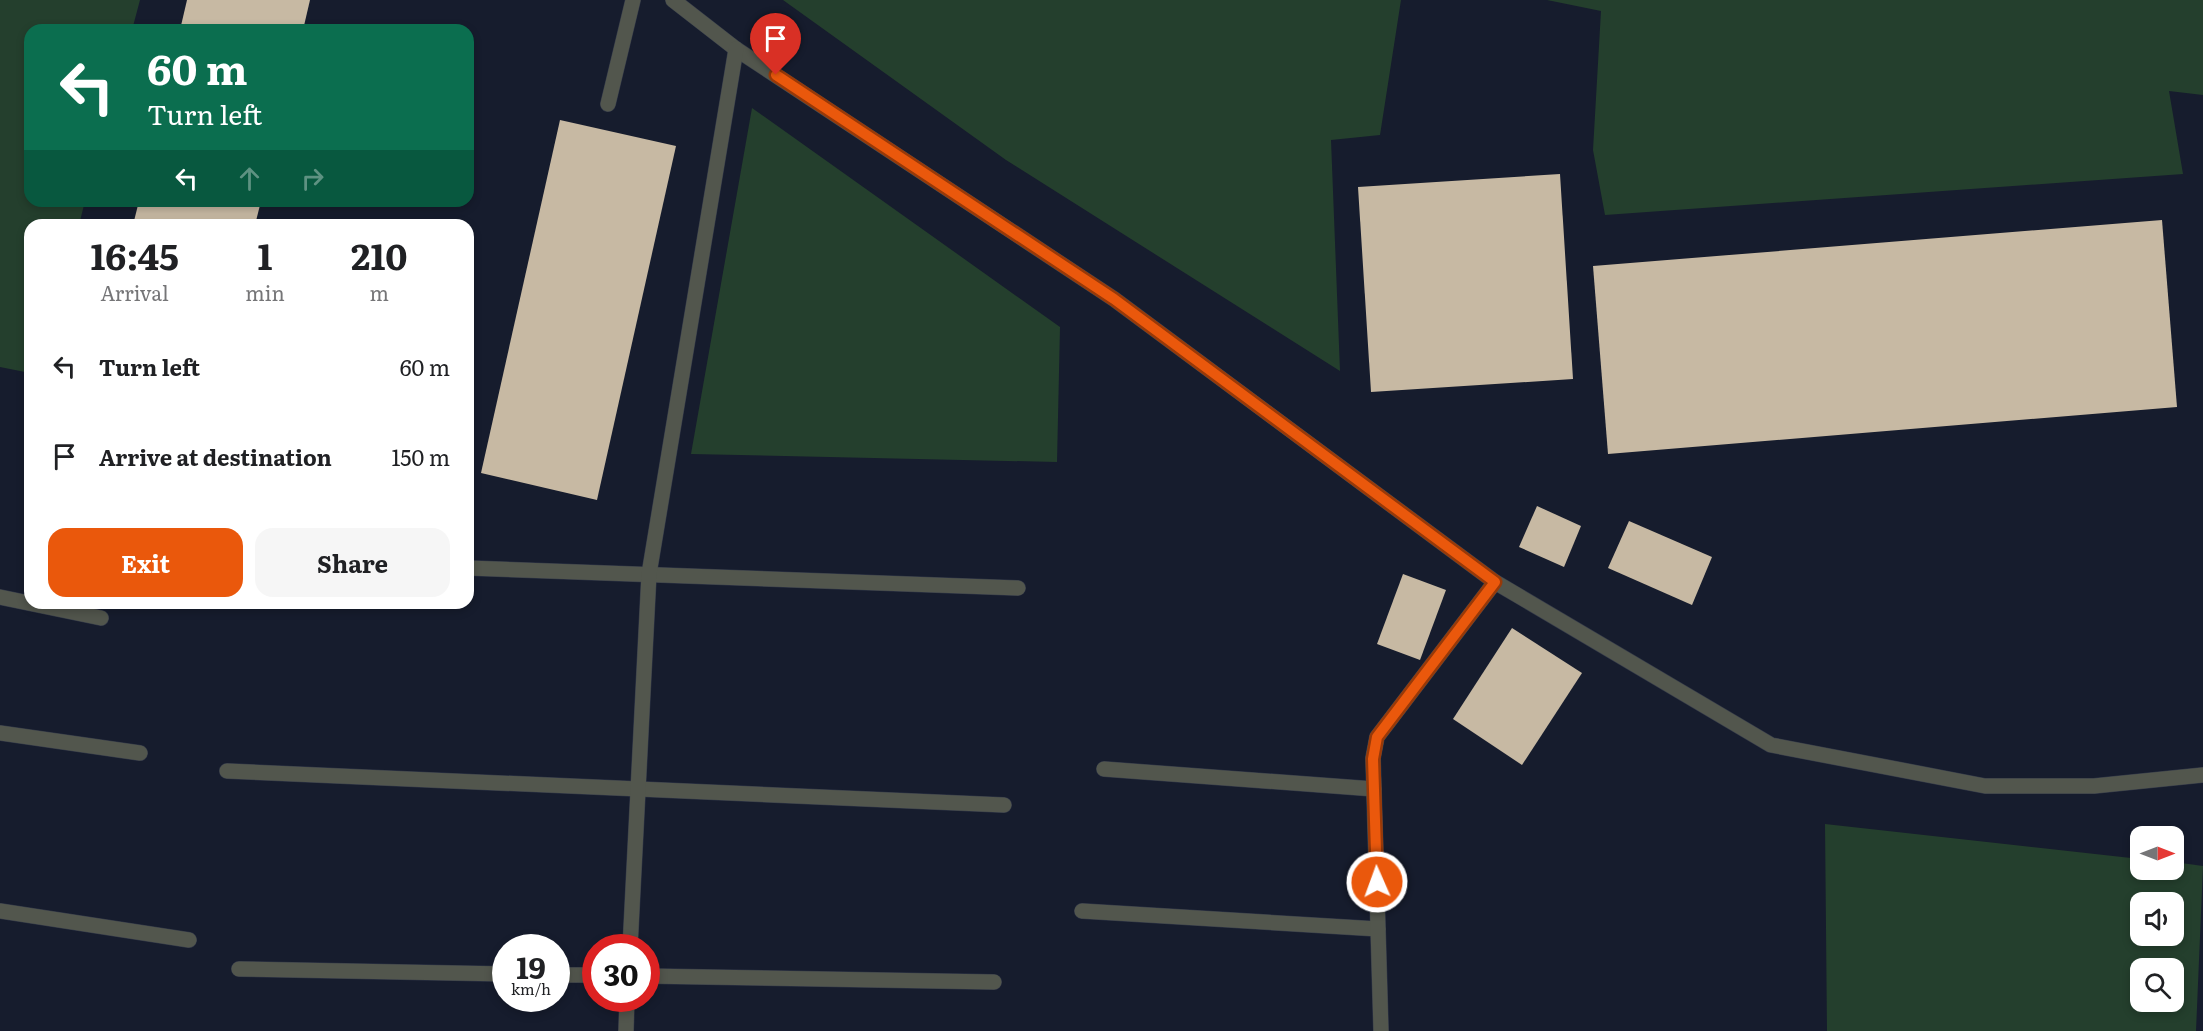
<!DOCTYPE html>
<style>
body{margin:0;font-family:Literata,serif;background:#f6f6f6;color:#202124;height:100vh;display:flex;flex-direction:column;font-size:22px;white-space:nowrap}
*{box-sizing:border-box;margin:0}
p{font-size:20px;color:#757577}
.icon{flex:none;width:33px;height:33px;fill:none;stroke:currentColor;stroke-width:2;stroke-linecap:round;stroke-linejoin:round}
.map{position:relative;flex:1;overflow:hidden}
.side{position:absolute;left:24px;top:219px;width:450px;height:390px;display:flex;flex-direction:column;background:#fff;border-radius:18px;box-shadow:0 3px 9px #0003}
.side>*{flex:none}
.guide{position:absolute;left:24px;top:24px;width:450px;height:183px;border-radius:18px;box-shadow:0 3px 9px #0003;background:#0b6e4f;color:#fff;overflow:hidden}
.needle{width:39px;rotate:90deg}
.fabs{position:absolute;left:2130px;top:826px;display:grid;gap:12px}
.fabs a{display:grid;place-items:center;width:54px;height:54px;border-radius:12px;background:#fff;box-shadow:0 3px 9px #0003;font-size:30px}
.speed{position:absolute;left:492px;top:934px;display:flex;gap:12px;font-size:30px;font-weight:700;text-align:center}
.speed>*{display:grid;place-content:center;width:78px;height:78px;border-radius:50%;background:#fff;box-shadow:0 3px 9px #0003;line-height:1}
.speed small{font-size:15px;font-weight:400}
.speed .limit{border:9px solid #d22;background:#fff;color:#111}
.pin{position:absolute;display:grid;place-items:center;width:51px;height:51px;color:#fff;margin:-62px -26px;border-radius:50% 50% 50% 0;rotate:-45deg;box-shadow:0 0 6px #0007}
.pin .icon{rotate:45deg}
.me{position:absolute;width:66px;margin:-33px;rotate:358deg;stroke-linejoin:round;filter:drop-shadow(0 0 4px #0008)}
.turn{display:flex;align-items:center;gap:21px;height:126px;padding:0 24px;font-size:27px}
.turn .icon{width:78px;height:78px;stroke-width:2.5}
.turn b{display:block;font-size:42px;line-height:51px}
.lanes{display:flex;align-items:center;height:57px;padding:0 24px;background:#0003;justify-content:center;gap:30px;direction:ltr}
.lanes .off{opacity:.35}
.eta{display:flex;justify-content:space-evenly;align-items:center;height:102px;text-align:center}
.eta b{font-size:36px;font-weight:700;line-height:42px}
.action{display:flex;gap:12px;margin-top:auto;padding:12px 24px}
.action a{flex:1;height:69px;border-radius:18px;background:#ea580c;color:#fff;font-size:24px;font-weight:700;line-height:69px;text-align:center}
.action a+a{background:#f6f6f6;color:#202124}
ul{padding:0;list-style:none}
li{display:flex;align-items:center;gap:18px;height:90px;padding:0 24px}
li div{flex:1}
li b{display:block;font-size:22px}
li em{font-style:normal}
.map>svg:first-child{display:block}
.green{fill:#243f2d;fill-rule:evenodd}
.building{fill:#c7b9a3}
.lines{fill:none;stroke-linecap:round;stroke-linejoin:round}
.street-casing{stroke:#333949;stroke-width:16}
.street{stroke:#52564d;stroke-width:15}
.route-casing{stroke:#983908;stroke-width:15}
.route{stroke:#ea580c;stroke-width:10}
</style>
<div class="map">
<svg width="2203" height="1031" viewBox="0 0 2203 1031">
<rect width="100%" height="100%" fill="#161c2d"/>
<g class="green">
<path d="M0 0H140L132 30H30V201H85L79 225H30V373L0 367Z"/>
<path d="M783 0H1401L1380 135 1331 140 1340 371 1006 160Z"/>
<path d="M1547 0H2203V95L2169 91 2183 174 1605 215 1593 150 1601 11Z"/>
<path d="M752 108 1060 327 1057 462 691 454Z"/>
<path d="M1825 824 2140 859V870H2174V862L2203 866 2196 1031H1827ZM2140 903H2174V936H2140ZM2140 969H2174V1002H2140Z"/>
</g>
<g class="building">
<path d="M187 0H310L303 30H180Z"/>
<path d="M560 120 676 146 597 500 481 473Z"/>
<path d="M1560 174 1573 379 1371 392 1358 187Z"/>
<path d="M139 201H261L255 225H133Z"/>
<path d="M2162 220 2177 407 1608 454 1593 266Z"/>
<path d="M1537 506 1581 526 1564 567 1519 547Z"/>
<path d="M1629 521 1712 557 1692 605 1608 568Z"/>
<path d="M1403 574 1446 590 1420 660 1377 644Z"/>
<path d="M1512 628 1582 673 1522 765 1453 719Z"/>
</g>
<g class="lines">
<defs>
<g id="street">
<path d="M673 0 736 49 1114 299 1495 582 1771 745 1985 786H2094L2203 775"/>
<path d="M608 104 633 0"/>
<path d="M468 568 1018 588"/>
<path d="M0 597 101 618"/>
<path d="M0 733 140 753"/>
<path d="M1104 769 1374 789"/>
<path d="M227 771 1004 805"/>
<path d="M0 911 189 940"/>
<path d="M1082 911 1378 929"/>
<path d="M630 948 649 574 736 49"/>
<path d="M239 969 506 974"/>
<path d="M556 975H596"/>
<path d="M646 976 994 982"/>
<path d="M626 1031 627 999"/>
<path d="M1381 1031 1373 758 1377 737 1495 582"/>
</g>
</defs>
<use href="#street" class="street-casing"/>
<use href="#street" class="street"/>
</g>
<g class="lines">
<defs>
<path id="route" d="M776 75 1114 299 1495 582 1377 737 1373 759 1377 882"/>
</defs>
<use href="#route" class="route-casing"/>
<use href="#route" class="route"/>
</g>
</svg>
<div class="fabs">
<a><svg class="needle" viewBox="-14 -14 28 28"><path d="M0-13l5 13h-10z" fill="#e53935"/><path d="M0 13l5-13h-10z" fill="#757577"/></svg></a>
<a><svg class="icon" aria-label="sound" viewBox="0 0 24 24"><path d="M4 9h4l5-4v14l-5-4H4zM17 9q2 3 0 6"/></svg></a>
<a><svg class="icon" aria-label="search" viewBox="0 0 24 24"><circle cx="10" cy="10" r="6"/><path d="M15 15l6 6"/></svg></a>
</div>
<div class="speed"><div>19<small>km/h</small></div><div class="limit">30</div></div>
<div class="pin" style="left:776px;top:75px;background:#d93025"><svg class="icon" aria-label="arrive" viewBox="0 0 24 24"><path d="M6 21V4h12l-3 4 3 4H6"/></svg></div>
<svg class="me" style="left:1377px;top:882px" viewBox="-20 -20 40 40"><circle r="17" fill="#ea580c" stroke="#fff" stroke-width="3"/><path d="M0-11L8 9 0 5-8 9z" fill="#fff"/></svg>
<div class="guide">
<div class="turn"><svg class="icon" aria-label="left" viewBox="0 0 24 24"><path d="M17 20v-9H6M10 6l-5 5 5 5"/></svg><div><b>60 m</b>Turn left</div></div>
<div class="lanes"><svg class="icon" aria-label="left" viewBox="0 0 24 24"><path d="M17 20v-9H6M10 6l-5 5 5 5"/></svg><svg class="icon off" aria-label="ahead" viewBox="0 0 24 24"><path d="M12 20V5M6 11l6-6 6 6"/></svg><svg class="icon off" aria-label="right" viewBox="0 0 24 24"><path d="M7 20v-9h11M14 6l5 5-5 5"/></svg></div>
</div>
<section class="side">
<div class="eta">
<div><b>16:45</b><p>Arrival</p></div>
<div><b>1</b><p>min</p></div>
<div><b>210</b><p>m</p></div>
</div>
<ul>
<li><svg class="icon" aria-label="left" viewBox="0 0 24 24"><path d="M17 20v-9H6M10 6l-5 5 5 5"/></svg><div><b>Turn left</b></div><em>60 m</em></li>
<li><svg class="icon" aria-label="arrive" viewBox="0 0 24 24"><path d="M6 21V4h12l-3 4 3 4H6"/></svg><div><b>Arrive at destination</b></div><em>150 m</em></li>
</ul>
<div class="action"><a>Exit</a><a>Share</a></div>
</section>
</div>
